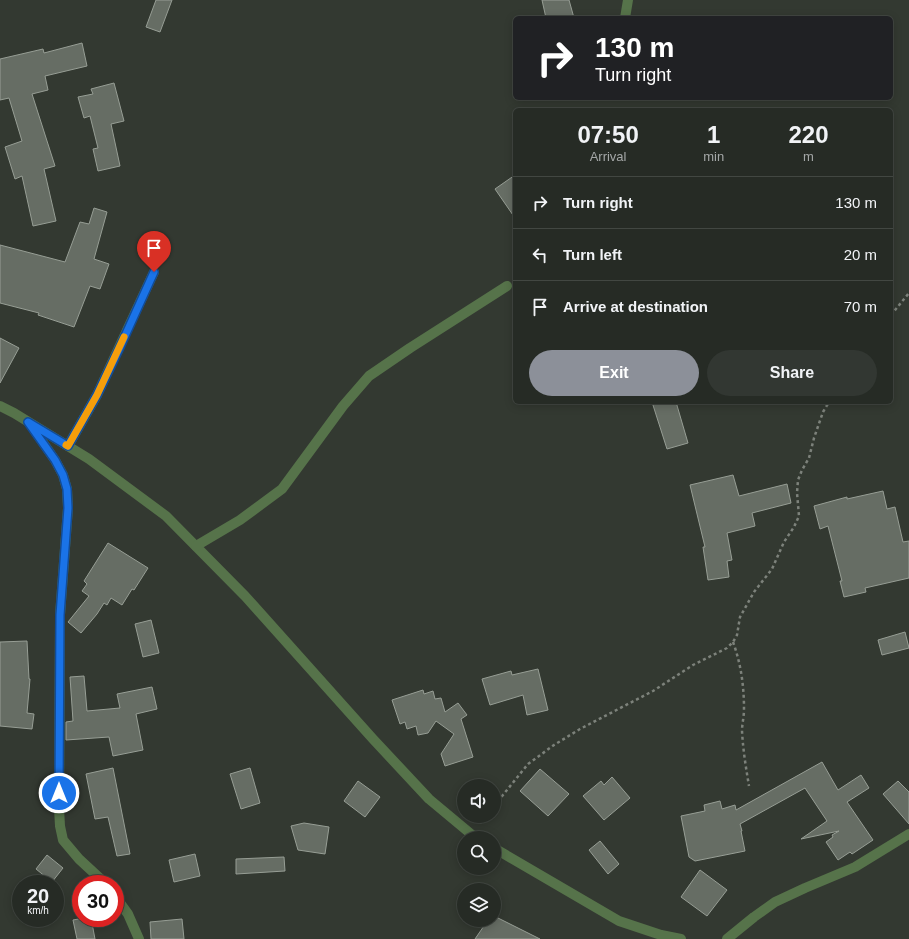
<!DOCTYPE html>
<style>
body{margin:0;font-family:Arial,sans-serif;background:#323732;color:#f1f3f6;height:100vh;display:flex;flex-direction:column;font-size:15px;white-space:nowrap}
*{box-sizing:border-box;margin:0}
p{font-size:13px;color:#a4a7a7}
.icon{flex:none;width:22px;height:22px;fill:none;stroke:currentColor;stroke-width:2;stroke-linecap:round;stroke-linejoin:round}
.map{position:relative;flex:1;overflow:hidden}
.details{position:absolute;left:513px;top:108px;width:380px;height:296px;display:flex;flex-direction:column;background:#262b25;border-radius:6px;box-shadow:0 2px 10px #0003,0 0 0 1px #424742}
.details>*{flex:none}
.top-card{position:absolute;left:513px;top:16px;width:380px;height:84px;border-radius:6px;box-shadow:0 2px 10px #0003,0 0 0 1px #424742;background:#202124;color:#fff;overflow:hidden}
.buttons{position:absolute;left:457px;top:779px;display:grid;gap:8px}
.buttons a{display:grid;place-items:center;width:44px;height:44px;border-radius:50%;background:#262b25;box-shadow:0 2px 10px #0003,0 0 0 1px #424742;font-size:20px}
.speed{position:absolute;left:12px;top:875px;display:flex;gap:8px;font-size:20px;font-weight:700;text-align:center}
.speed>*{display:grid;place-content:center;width:52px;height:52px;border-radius:50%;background:#262b25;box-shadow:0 2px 10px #0003,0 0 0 1px #424742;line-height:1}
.speed small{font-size:10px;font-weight:400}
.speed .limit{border:6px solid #d22;background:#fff;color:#111}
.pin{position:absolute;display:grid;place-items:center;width:34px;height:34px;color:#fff;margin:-41px -17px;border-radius:50% 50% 50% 0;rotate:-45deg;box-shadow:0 0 4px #0007}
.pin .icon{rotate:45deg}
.me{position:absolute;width:44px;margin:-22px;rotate:0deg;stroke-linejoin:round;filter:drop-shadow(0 0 3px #0008)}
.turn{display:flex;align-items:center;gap:14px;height:84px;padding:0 16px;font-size:18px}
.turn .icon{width:52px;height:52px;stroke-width:2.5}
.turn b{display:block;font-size:28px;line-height:34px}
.eta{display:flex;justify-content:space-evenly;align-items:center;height:68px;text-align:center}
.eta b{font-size:24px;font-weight:700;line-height:28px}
.cta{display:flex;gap:8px;margin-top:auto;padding:8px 16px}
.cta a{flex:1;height:46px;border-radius:24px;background:#8c9099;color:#fff;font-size:16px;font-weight:700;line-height:46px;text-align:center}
.cta a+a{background:#323732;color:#f1f3f6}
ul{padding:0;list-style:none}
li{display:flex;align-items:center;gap:12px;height:52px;padding:0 16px;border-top:1px solid #424742}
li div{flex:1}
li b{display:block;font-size:15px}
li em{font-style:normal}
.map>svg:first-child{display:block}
.building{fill:#666d64;stroke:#979e95}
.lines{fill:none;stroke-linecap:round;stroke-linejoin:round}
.path{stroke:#7d827b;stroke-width:2.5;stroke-dasharray:3 3;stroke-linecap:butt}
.minor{stroke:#56734a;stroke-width:10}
.route-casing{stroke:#114b97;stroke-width:10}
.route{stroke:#1a73e8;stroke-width:7}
.slow{stroke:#f59e0b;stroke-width:7}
</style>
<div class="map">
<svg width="909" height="939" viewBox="0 0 909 939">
<rect width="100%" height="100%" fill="#333931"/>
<g class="building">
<path d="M156 0H172L160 32 146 27Z"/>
<path d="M542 0H569L574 18H546Z"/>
<path d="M82 43 87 66 45 76 48 90 32 94 55 166 44 169 56 221 33 226 22 176 15 179 5 147 22 141 9 98 0 100V59L43 49 44 53Z"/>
<path d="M114 83 124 121 111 124 120 166 98 171 93 149 98 148 90 116 84 118 78 97 93 94 91 89Z"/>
<path d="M515 175V218L495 189Z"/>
<path d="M94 208 107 212 94 259 109 264 100 289 90 286 74 327 38 315 39 313 0 303V245L65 262 80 222 89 224Z"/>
<path d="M0 338 19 348 0 383Z"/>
<path d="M652 402H676L688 443 667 449Z"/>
<path d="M733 475 739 496 787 484 791 503 752 513 755 526 727 533 732 560 727 561 729 577 708 580 703 547H705L690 485Z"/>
<path d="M883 491 887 509 895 507 903 542 909 541V578L865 588 866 592 844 597 840 581H842L828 526 820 529 814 506 847 497V499Z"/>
<path d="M108 543 148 568 134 590 132 589 122 605 111 598 107 605 104 603 97 614 81 633 68 622 89 596 82 591 87 584 84 581Z"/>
<path d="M151 620 159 653 143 657 135 624Z"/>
<path d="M905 632 909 648 882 655 878 640Z"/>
<path d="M27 641 29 679H30L27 713 34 714 32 729 0 726V642Z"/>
<path d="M538 669 548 710 527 715 523 695 490 705 482 679 511 671 512 675Z"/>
<path d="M84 676 87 711 120 708 117 694 152 687 157 709 136 714 143 750 113 756 109 737 66 740V722L73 721 70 677Z"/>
<path d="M423 690 424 694 433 691 435 699 441 698 445 712 458 703 467 715 461 719 473 757 445 766 441 754 454 734 436 721 428 733 418 735 416 726 407 729 405 722 400 724 392 700Z"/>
<path d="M822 762 838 790 861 775 869 788 847 802 873 840 852 854 850 852 838 860 826 842 833 837 832 835 839 831 801 839 827 821 805 788 740 824 742 831H741L745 851 695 861 689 857 681 816 705 811 704 805 720 801 722 809 735 805 736 810Z"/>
<path d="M113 768 130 854 117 856 108 817 95 819 86 774Z"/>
<path d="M250 768 260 803 241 809 230 774Z"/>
<path d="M540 769 569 794 548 816 520 791Z"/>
<path d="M612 777 630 798 604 820 583 796 601 781 604 785Z"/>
<path d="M358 781 380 797 365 817 344 801Z"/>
<path d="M898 781 909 792V824L883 794Z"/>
<path d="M304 823 329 827 325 854 298 850 291 826Z"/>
<path d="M600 841 619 864 608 874 589 850Z"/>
<path d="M195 854 200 876 174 882 169 860Z"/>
<path d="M47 855 63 868 52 882 36 869Z"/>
<path d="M284 857 285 871 236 874V859Z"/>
<path d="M700 870 727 890 707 916 681 897Z"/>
<path d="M494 916 540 939H475L488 920H494Z"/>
<path d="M84 918H91L95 939H77L73 920Z"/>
<path d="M182 919 184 939H151L150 922Z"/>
</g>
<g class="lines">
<g class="path">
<path d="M891 315 909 293"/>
<path d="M733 642C741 664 744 686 744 709 744 717 742 724 742 731 743 750 746 768 749 786"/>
<path d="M494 806 528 764 554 745 580 729 653 691 693 665 727 648 733 642 737 635 740 617 754 592 772 569 784 542 794 527 799 516 797 493 798 480 802 470 809 458 814 438 823 412 829 402"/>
<path d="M480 823 486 816"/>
</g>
<g class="minor">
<path d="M625 18 628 0"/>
<path d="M0 406 14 413 89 459 166 516 245 596 373 739 429 799 471 834 478 838"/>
<path d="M30 424 55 460 63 475 67 489 68 508 60 615 59 808 60 826 63 840 79 859 106 884"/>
<path d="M68 446 97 395 154 272"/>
<path d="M196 546 240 520 282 489 343 406 369 376 410 348 507 286"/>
<path d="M494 848 619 921 661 935 681 939"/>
<path d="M115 896 128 914 139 939"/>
<path d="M727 939 754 917 775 902 805 888 855 867 909 834"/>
</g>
</g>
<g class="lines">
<defs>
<path id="route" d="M59 793 60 615 68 508 67 489 63 475 55 460 28 422 68 446 97 395 120 347 154 272"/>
</defs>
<use href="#route" class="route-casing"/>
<use href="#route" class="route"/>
<path class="slow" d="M66 445 68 446 97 395 124 337"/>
</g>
</svg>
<div class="buttons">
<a><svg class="icon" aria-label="sound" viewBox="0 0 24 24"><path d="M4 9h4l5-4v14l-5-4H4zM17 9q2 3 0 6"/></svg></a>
<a><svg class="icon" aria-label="search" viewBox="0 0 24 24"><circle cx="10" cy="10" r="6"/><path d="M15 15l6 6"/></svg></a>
<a><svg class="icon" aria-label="layers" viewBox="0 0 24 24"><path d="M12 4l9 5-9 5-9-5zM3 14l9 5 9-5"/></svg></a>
</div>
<div class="speed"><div>20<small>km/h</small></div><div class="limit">30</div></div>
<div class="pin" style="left:154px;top:272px;background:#d93025"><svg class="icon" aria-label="arrive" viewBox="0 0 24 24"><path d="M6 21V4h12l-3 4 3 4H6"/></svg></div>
<svg class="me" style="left:59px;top:793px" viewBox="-20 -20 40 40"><circle r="17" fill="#1a73e8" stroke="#fff" stroke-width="3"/><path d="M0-11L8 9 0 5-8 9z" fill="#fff"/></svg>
<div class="top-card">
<div class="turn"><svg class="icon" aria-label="right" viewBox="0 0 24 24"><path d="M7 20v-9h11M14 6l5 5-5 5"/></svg><div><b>130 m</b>Turn right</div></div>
</div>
<section class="details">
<div class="eta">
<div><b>07:50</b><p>Arrival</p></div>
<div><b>1</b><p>min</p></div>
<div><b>220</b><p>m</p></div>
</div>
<ul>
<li><svg class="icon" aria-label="right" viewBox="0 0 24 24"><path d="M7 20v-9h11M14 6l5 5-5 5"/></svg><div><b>Turn right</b></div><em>130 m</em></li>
<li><svg class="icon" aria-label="left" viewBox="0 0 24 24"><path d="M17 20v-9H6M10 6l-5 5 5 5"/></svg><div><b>Turn left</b></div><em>20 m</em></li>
<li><svg class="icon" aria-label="arrive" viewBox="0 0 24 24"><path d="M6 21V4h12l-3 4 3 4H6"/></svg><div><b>Arrive at destination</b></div><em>70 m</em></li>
</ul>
<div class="cta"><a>Exit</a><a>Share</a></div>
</section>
</div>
